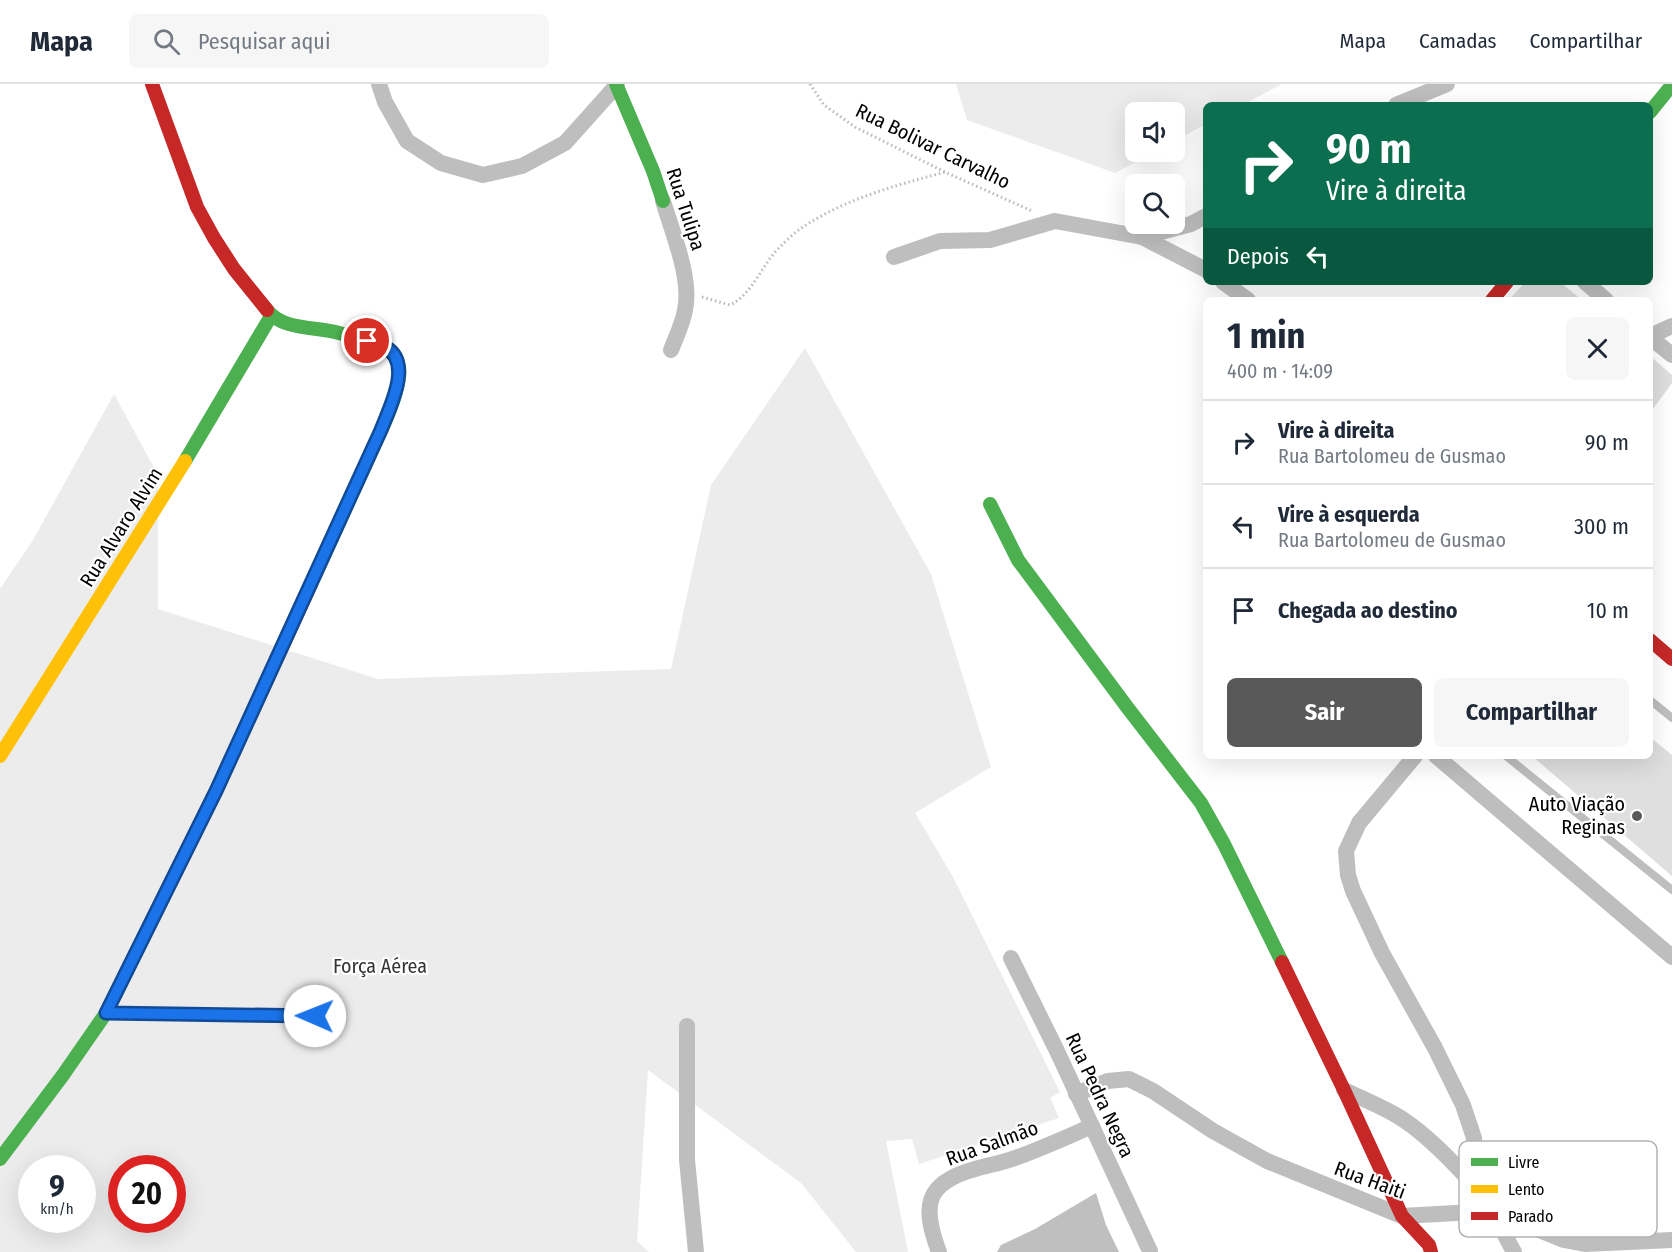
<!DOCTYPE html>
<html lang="pt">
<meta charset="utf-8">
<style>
body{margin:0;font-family:"Fira Sans Condensed",sans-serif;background:#f6f6f7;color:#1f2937;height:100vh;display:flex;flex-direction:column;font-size:22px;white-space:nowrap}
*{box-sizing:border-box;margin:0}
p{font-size:20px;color:#747a83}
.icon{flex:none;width:33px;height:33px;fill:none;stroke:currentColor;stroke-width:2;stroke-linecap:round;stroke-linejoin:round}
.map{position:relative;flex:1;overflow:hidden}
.panel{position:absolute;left:1203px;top:213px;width:450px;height:462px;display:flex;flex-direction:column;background:#fff;border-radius:9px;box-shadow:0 6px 24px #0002}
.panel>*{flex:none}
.guide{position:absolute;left:1203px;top:18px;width:450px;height:183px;border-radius:9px;box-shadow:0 6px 24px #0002;background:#0b6e4f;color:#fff;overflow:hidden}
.buttons{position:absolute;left:1125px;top:18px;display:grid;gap:12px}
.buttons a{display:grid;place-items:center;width:60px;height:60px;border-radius:9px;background:#fff;box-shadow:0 6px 24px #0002;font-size:30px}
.speed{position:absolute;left:18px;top:1071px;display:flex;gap:12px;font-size:30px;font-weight:700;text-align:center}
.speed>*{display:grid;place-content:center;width:78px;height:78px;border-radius:50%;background:#fff;box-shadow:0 6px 24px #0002;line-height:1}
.speed small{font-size:15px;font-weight:400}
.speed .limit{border:9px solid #d22;background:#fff;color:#111}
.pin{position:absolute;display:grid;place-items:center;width:51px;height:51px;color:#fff;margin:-26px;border:3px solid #fff;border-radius:50%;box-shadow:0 2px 6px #0007}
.me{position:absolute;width:66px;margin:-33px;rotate:271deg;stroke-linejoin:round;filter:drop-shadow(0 0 4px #0008)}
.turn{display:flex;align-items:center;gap:21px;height:126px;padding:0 24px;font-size:27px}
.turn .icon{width:78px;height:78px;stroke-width:2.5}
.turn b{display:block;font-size:42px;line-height:51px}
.then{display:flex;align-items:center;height:57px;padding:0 24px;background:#0003;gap:12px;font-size:22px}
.round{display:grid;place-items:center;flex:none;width:63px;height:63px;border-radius:9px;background:#f6f6f7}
.headline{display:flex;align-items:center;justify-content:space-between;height:102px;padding:0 24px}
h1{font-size:36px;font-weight:700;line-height:45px}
.primary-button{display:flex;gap:12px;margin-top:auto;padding:12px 24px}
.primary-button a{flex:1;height:69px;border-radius:9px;background:#595959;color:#fff;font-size:24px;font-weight:700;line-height:69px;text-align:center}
.primary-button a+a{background:#f6f6f7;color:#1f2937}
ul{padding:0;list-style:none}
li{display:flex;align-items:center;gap:18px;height:84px;padding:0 24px;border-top:2px solid #e0e1e3}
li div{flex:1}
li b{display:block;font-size:22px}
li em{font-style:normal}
header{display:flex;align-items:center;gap:36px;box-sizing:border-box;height:84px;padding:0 30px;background:#fff;border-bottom:2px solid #e0e1e3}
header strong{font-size:28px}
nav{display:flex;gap:33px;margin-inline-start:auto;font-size:21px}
.search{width:420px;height:54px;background:#f6f6f7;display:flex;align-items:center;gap:15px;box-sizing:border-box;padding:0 21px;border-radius:9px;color:#747a83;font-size:22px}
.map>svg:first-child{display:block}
.green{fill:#ececec;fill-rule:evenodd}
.water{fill:#bfbfbf}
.building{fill:#dfdfdf}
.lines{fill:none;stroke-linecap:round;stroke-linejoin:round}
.path{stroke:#b9b9b9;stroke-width:3;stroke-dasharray:1.5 3;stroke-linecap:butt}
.lane{stroke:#bebebe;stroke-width:8}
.street{stroke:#bebebe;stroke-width:16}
.fast{stroke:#4caf50;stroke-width:14}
.slow{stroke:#ffc107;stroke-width:14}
.jam{stroke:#c62828;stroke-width:14}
.route-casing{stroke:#114b97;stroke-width:15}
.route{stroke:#1a73e8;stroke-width:10}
.poi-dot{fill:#595959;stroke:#fff;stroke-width:2}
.labels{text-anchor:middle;stroke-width:4.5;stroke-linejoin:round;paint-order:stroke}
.street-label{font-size:20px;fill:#000;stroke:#fff}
.poi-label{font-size:20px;fill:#000;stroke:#fff;text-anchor:end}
.park-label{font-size:20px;fill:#333;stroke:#fff}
.key{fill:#fff;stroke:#b2b2b2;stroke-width:1.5}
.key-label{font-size:16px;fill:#000}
</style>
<header>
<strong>Mapa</strong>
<div class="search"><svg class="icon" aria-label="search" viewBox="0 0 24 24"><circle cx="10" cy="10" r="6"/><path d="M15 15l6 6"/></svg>Pesquisar aqui</div>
<nav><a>Mapa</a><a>Camadas</a><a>Compartilhar</a></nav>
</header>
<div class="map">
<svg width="1672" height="1168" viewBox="0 0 1672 1168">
<rect width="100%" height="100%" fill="#fff"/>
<g class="green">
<path d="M956 0H1282L1242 21H1206V40L1175 57 1174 28H1136V68H1155L1115 89 967 36Z"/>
<path d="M805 264 931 490 991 683 915 729 953 793 1060 1008 1050 1014 1059 1034 919 1080 912 1055 886 1057 908 1168H856L801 1099 648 986 637 1157 649 1168H0V505L33 456 114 310 158 391V525L378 595 671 585 711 401ZM32 1084H82V1136H32ZM122 1084H172V1136H122Z"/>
</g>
<path class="water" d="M1096 1109 1106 1141 1119 1168H997L1001 1161 1035 1145Z"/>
<g class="building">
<path d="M1525 198H1560L1582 216H1509Z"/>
<path d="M1650 272 1672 291V299L1650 329Z"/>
<path d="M1650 653 1672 671V792L1532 672H1650Z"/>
</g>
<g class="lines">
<g class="path">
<path d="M810 0 824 21 855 43 945 88 1032 127"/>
<path d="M702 213 730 221C754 209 761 181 780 163 786 157 793 150 800 145 844 115 894 102 945 88"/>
</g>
<g class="lane">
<path d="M1650 616 1672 634"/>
<path d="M1506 672 1672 806"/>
<path d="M109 929 315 931"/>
</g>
<g class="street">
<path d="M379 0 385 18 407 57 441 79 483 91 522 82 565 59 617 1"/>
<path d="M1396 21 1447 0"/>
<path d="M663 117C672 147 692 195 685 226 683 239 676 253 671 266"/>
<path d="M1142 153 1191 140 1206 132"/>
<path d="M894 173 940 157 990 156 1055 137 1142 153 1206 186"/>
<path d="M1223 198 1248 216"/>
<path d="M1585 198 1606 216"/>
<path d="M1650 252 1672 242"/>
<path d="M1650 253 1672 271"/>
<path d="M1415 672 1359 739 1346 767 1348 791 1353 807 1382 869 1435 964 1463 1021 1474 1054 1477 1106"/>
<path d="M1436 672 1672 873"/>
<path d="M1011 874 1057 967 1150 1167"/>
<path d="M687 942V1076L696 1168"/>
<path d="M1344 1006C1361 1014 1378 1021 1394 1030 1425 1047 1474 1097 1492 1127 1500 1140 1506 1154 1514 1168"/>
<path d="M1076 1010 1108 997 1129 995 1153 1007 1213 1047 1267 1077 1402 1132 1492 1127 1564 1156 1585 1160 1672 1156"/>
<path d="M939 1168C922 1123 924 1099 975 1085 988 1081 1002 1079 1015 1074 1041 1065 1067 1053 1092 1042"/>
</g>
<g class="fast">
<path d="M616 0 653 87 663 117"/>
<path d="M1650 28 1672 1"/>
<path d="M267 226C283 247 316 242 339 249 355 254 389 259 396 275 399 280 400 287 399 293 396 319 379 350 368 375 349 416 330 458 311 500"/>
<path d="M185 377 271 232"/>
<path d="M990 420 1018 476 1127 623 1201 719 1224 760 1282 878"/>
<path d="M0 1075 63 991 106 929 150 840"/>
</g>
<path class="slow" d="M0 672 185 377"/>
<g class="jam">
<path d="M152 0 197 123 214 154 234 185 267 226"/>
<path d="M1492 216 1507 198"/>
<path d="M1650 556 1672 575"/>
<path d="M150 840 216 707 311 500"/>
<path d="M1282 878 1344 1006 1402 1132 1429 1161 1431 1168"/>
</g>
</g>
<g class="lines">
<defs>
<path id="route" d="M315 932 106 929 216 707 381 346C389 325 414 278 385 263 380 261 373 259 367 257"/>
</defs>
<use href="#route" class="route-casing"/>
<use href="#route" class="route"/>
</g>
<circle class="poi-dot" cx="1637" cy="732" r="6"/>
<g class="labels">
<g class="street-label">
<text transform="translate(933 62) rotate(26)" y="7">Rua Bolivar Carvalho</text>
<text transform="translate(686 125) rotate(72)" y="7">Rua Tulipa</text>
<text transform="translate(121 443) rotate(-58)" y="7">Rua Alvaro Alvim</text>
<text transform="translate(1100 1011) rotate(65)" y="7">Rua Pedra Negra</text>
<text transform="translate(992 1059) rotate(-20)" y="7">Rua Salmão</text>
<text transform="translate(1370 1096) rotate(20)" y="7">Rua Haiti</text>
</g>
<g class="poi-label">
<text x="1625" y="727">Auto Viação<tspan x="1625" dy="23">Reginas</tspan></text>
</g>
<g class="park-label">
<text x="380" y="889">Força Aérea</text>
</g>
</g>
<rect x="1459" y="1057" width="198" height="96" rx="9" class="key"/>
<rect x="1471" y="1074" width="27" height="8" fill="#4caf50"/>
<rect x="1471" y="1101" width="27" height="8" fill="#ffc107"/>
<rect x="1471" y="1128" width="27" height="8" fill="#c62828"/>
<g class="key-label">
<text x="1508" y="1084">Livre</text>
<text x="1508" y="1111">Lento</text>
<text x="1508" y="1138">Parado</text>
</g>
</svg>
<div class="buttons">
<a><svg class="icon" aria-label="sound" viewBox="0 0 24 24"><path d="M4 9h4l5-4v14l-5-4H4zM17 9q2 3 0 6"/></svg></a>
<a><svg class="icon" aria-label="search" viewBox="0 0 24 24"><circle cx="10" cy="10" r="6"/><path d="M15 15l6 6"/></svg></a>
</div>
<div class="speed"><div>9<small>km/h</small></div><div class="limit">20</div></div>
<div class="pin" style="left:367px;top:257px;background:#d93025"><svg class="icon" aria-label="arrive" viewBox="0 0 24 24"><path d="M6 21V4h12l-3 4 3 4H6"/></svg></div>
<svg class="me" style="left:315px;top:932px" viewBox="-20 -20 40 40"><circle r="19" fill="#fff"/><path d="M0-13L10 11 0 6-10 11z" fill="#1a73e8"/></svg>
<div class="guide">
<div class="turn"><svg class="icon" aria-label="right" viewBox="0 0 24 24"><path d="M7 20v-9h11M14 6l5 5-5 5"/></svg><div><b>90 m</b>Vire à direita</div></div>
<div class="then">Depois<svg class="icon" aria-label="left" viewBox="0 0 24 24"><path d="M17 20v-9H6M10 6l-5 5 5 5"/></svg></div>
</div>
<section class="panel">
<div class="headline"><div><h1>1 min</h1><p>400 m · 14:09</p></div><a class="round"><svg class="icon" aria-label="close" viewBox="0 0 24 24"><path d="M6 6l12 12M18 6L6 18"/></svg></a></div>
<ul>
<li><svg class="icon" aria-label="right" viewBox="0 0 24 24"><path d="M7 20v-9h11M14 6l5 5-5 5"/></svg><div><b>Vire à direita</b><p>Rua Bartolomeu de Gusmao</p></div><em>90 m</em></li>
<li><svg class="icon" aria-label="left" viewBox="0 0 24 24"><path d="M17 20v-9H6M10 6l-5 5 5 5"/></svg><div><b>Vire à esquerda</b><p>Rua Bartolomeu de Gusmao</p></div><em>300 m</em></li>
<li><svg class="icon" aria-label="arrive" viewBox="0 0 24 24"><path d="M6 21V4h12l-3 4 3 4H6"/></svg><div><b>Chegada ao destino</b></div><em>10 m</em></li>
</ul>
<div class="primary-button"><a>Sair</a><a>Compartilhar</a></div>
</section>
</div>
